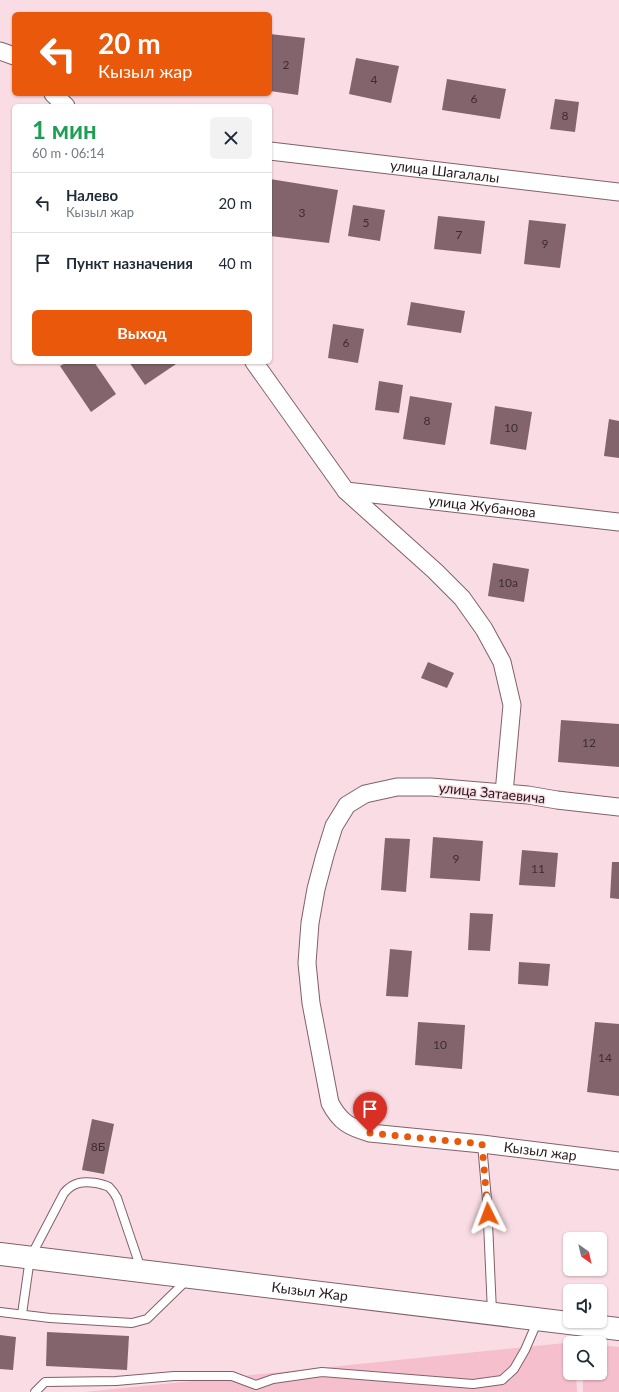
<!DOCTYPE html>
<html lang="ru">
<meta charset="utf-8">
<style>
body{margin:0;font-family:Lato,sans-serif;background:#f2f2f3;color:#1f2937;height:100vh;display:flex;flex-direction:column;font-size:15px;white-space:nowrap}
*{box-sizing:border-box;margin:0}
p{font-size:13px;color:#747a83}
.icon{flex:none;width:22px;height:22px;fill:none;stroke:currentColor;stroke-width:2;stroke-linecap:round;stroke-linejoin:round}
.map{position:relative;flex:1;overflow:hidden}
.drawer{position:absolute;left:12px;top:104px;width:260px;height:260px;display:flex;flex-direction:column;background:#fff;border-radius:6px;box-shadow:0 1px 3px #0004}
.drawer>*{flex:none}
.hud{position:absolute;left:12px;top:12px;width:260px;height:84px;border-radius:6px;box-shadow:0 1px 3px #0004;background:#ea580c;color:#fff;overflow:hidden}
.needle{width:26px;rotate:146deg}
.tools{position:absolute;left:563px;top:1232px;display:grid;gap:8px}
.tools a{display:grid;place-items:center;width:44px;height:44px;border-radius:6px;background:#fff;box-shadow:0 1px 3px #0004;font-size:20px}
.pin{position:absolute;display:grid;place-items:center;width:34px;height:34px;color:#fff;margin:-41px -17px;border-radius:50% 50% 50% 0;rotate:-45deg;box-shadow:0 0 4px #0007}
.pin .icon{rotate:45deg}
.me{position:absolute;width:44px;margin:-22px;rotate:357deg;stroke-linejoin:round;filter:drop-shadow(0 0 3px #0008)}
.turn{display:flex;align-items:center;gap:14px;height:84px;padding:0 20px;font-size:18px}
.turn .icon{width:52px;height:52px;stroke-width:2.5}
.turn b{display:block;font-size:28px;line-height:34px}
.round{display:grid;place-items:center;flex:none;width:42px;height:42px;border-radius:6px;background:#f2f2f3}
.summary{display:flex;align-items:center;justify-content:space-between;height:68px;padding:0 20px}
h1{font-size:24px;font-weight:700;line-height:30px;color:#1e9e55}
.action{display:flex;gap:8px;margin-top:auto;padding:8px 20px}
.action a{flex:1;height:46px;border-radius:6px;background:#ea580c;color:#fff;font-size:16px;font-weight:700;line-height:46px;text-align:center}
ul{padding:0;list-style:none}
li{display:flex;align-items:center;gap:12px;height:60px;padding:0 20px;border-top:1px solid #e0e1e3}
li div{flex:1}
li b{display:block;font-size:15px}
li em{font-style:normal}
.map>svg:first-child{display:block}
.green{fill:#f6bfce}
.building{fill:#83646c}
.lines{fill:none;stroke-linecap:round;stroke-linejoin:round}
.service-casing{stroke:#806169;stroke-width:10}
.minor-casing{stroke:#806169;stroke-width:19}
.secondary-casing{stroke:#806169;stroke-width:24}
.service{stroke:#fff;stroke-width:8}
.minor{stroke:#fff;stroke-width:17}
.secondary{stroke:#fff;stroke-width:22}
.route{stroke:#ea580c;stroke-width:7;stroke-dasharray:0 12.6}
.labels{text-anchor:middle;stroke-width:3;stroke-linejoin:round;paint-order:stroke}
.number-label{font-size:12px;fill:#3d2c30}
.street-label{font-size:14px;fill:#26191c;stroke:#fadde4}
</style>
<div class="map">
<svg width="619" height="1392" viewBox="0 0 619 1392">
<rect width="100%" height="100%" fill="#fadde4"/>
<g class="green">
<path d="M575 1342 570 1343V1373H576L577 1392H84Z"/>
<path d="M600 1345 619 1347V1392H583V1373H600Z"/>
</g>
<g class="building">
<path d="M270 34 305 38 298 95 270 91Z"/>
<path d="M356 58 399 66 391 103 349 94Z"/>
<path d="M447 79 506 89 500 119 442 110Z"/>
<path d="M555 99 579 102 575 132 550 129Z"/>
<path d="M270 179 338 190 329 243 270 236Z"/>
<path d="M353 205 385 210 380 241 348 236Z"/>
<path d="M438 216 485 221 481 254 434 249Z"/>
<path d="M529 220 566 224 560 268 524 264Z"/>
<path d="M411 302 465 311 461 333 407 325Z"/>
<path d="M333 324 364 329 358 363 328 358Z"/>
<path d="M67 362H94L116 394 91 412 60 366Z"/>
<path d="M129 362H179L145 385Z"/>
<path d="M379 381 403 385 399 413 375 410Z"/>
<path d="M410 396 452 403 445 445 403 439Z"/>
<path d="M495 406 532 412 526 450 490 444Z"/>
<path d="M609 419 619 421V458L604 456Z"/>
<path d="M493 563 529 569 524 602 488 596Z"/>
<path d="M428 662 454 673 447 688 421 678Z"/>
<path d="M561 720 619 724V767L558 762Z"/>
<path d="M433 837 483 841 480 881 430 878Z"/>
<path d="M385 838 410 839 406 892 381 890Z"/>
<path d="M522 850 558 853 555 887 519 885Z"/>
<path d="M612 862H619V899L610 898Z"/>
<path d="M470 913 493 914 490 951 468 950Z"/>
<path d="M390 949 412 951 408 997 386 996Z"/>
<path d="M519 962 550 964 548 986 518 984Z"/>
<path d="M418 1022 465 1025 462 1069 415 1065Z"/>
<path d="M595 1022 619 1024V1096L587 1092Z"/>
<path d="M92 1119 114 1124 104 1174 82 1170Z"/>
<path d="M47 1332 129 1336 127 1370 46 1366Z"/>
<path d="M0 1335 16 1337 13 1370 0 1369Z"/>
</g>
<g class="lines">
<defs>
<g id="service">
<path d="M482 1144 487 1200 492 1312"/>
<path d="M0 1312 50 1318 132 1323 147 1319 188 1279"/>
<path d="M22 1314 30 1258 64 1193C73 1182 83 1181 96 1183 101 1184 105 1185 109 1187 112 1190 115 1194 117 1198L141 1269"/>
<path d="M35 1392 45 1382 116 1381 174 1376H232L256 1385 273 1379 322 1372 473 1384 502 1380 514 1369 525 1350 538 1320"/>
</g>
<g id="minor">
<path d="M0 51 14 56"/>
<path d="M53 94 66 106"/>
<path id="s1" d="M270 151 619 192"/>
<path d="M254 362 346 491 435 571 462 598 484 629 502 662 512 705 504 793"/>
<path id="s2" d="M346 491 619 522"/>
<path id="s3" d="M619 807 557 800 528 795 431 787H397L365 794 347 805 334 826 325 855 316 889 310 923 307 963 311 1003 330 1103C340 1122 349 1127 370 1133L482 1144 619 1161"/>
</g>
<g id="secondary">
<path id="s4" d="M0 1254 619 1329"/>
</g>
</defs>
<use href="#service" class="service-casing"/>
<use href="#minor" class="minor-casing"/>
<use href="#secondary" class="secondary-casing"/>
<use href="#service" class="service"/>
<use href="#minor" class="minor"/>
<use href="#secondary" class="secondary"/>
</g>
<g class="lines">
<path class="route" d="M370 1133 482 1144 488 1214"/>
</g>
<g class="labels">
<g class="number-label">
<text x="286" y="69">2</text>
<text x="374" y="84">4</text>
<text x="474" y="103">6</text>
<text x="565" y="120">8</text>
<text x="302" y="217">3</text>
<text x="366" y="227">5</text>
<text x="459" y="239">7</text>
<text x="545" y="248">9</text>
<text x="346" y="347">6</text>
<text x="427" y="425">8</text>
<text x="511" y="432">10</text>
<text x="508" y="587">10а</text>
<text x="589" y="747">12</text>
<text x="456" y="863">9</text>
<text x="538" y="873">11</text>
<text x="440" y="1049">10</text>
<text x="605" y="1062">14</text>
<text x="98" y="1151">8Б</text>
</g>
<g class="street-label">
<text dy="5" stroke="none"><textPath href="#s1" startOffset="176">улица Шагалалы</textPath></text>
<text dy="5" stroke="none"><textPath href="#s2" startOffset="137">улица Жубанова</textPath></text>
<text transform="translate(492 793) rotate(6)" y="5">улица Затаевича</text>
<text dy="5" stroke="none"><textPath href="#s3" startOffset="807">Кызыл жар</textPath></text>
<text dy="5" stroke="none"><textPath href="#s4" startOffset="312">Кызыл Жар</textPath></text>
</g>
</g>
</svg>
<div class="tools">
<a><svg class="needle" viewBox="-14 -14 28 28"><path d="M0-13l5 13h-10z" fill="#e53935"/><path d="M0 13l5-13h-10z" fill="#747a83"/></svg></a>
<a><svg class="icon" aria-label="sound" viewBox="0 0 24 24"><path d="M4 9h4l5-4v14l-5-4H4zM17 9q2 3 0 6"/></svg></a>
<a><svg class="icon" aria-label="search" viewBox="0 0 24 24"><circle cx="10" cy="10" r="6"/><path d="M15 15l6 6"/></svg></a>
</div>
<div class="pin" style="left:370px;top:1133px;background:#d93025"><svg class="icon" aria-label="arrive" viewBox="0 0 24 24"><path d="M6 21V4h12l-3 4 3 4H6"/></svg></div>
<svg class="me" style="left:488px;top:1214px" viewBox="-20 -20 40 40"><path d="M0-17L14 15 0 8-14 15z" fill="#ea580c" stroke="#fff" stroke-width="4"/></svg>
<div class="hud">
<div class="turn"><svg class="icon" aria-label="left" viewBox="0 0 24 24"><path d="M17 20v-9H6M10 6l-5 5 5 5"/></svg><div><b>20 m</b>Кызыл жар</div></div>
</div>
<section class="drawer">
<div class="summary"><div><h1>1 мин</h1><p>60 m · 06:14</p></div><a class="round"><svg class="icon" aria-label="close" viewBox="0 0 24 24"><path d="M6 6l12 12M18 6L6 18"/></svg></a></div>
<ul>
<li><svg class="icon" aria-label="left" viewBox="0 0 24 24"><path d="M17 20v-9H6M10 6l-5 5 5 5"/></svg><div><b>Налево</b><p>Кызыл жар</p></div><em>20 m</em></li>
<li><svg class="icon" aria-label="arrive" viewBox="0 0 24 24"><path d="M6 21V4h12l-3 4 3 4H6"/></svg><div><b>Пункт назначения</b></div><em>40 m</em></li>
</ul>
<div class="action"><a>Выход</a></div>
</section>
</div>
